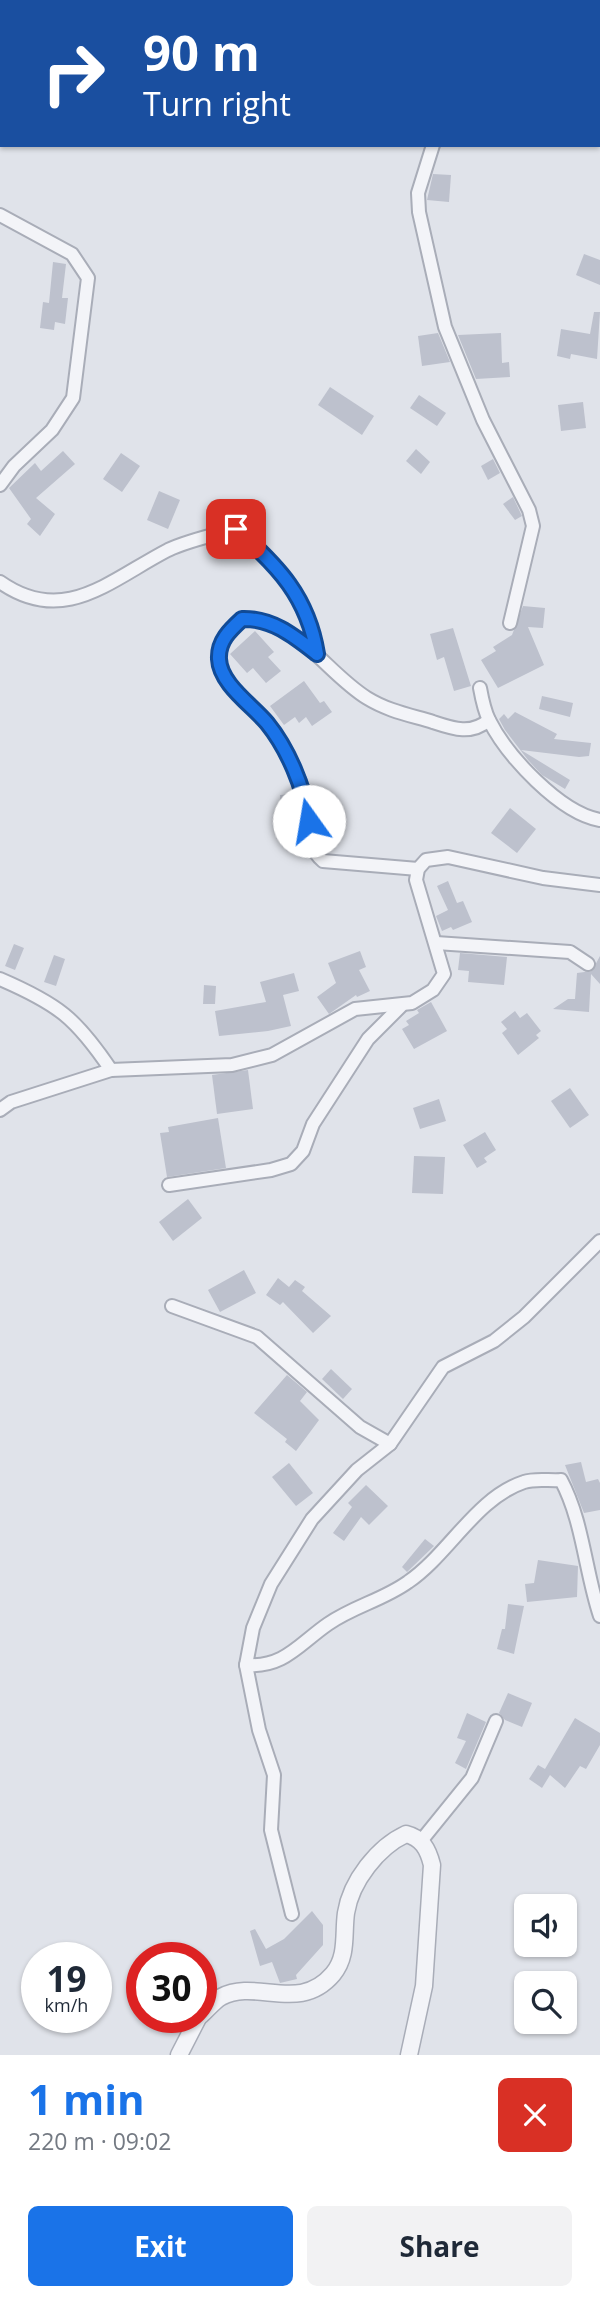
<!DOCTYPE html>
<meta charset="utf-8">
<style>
body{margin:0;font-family:"Open Sans",sans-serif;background:#f2f2f3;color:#1f2937;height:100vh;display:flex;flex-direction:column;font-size:26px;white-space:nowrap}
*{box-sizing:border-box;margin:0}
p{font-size:23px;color:#747a83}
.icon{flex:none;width:38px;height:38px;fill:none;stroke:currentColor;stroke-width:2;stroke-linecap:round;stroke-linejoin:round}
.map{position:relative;height:2055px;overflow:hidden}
.details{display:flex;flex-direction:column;background:#fff;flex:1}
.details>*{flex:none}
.banner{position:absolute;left:0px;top:0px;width:600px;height:147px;box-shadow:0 2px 5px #0004;background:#1a4fa0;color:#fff;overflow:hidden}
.tools{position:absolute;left:514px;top:1894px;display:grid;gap:14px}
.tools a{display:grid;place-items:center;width:63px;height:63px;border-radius:10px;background:#fff;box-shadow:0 2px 5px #0004;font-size:35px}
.speed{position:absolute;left:21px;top:1942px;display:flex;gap:14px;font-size:35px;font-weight:700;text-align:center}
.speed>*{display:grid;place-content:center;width:91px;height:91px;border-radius:50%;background:#fff;box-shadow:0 2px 5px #0004;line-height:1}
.speed small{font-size:18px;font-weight:400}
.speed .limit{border:10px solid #d22;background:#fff;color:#111}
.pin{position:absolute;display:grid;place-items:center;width:60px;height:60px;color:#fff;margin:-30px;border-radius:14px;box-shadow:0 4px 10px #0006}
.me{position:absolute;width:77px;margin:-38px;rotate:347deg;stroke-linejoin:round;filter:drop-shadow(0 0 5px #0008)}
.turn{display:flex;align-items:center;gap:24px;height:147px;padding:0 28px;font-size:32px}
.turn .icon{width:91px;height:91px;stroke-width:2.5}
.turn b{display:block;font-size:49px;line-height:60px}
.round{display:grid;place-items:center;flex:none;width:74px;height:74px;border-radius:10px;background:#f2f2f3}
.summary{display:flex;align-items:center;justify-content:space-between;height:119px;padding:0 28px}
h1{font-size:42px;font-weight:700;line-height:52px;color:#1a73e8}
.cta{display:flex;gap:14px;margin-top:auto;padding:14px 28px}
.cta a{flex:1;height:80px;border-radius:10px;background:#1a73e8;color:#fff;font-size:28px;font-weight:700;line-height:80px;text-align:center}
.cta a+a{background:#f2f2f3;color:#1f2937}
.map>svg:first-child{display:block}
.building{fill:#bdc1cd}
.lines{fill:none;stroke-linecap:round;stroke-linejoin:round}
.minor-casing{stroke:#a9adb8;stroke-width:16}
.tertiary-casing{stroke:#a9adb8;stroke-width:19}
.minor{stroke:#f3f4f8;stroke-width:12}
.tertiary{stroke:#f3f4f8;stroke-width:16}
.route-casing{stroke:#114b97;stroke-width:18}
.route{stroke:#1a73e8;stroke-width:12}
</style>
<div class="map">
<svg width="600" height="2055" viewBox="0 0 600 2055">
<rect width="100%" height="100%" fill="#e0e3ea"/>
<g class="building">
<path d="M433 174 451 175 449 202 427 200Z"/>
<path d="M584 254 600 260V285L576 275Z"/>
<path d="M53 262 66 264 62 298H68L65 324 55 322 54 330 40 328 43 302 49 303Z"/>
<path d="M594 312H600L597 359 571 354 570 359 557 356 561 329 590 334Z"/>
<path d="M438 333 450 362 422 366 418 336Z"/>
<path d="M501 333 502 363 509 362 510 377 476 379 458 335Z"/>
<path d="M330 387 374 416 362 435 318 405Z"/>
<path d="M419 395 446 413 437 426 410 408Z"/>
<path d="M583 402 586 428 561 431 558 405Z"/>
<path d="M416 449 430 462 421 474 406 461Z"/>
<path d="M63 451 75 464 36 498 55 514 40 536 27 524 31 519 9 488 35 463 41 471Z"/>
<path d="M121 453 140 466 122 492 103 479Z"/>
<path d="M493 459 500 473 488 480 481 466Z"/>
<path d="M159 491 180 500 168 529 147 520Z"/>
<path d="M513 497 522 516 515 520 503 504Z"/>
<path d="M523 606 545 608 543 628 528 627 544 665 498 688 481 660 496 651 493 647 512 635Z"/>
<path d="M453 628 471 686 454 691 444 657 437 660 430 634Z"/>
<path d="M255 631 274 652 268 657 281 671 266 683 253 668 247 673 230 654Z"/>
<path d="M304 681 320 703 324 701 332 712 312 726 306 717 299 723 295 717 284 725 270 706Z"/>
<path d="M542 696 573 703 570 717 539 709Z"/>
<path d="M515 712 557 734 554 739 591 743 589 756 579 757 521 750 570 780 565 789 542 775 528 760 505 730 499 719 504 714 508 719Z"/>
<path d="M295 794 300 851 283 825 280 795Z"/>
<path d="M510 808 536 829 517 853 491 833Z"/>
<path d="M448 881 457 903 463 901 472 922 453 930 451 927 442 931 436 916 448 910 437 886Z"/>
<path d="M14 944 24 948 15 970 5 966Z"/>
<path d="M360 951 366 967 359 970 370 991 357 997 356 995 329 1014 317 997 336 983 328 963Z"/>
<path d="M460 953 507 957 504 985 468 982 469 971 458 970Z"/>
<path d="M54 955 65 959 56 986 44 982Z"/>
<path d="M600 956V984L591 974 589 1012 553 1009 568 999H575L577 973 592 971Z"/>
<path d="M294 973 299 991 283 995 291 1026 268 1031 219 1036 215 1011 266 1002 260 982Z"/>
<path d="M204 985 216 986 215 1004H203Z"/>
<path d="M431 1002 447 1031 414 1049 402 1029 409 1025 406 1021 419 1013 417 1010Z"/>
<path d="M515 1011 520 1018 527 1013 541 1031 536 1035 539 1038 518 1055 502 1033 507 1029 501 1022Z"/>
<path d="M248 1070 253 1109 217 1114 212 1075Z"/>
<path d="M570 1088 589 1115 570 1128 551 1101Z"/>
<path d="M439 1099 446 1121 420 1129 413 1108Z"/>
<path d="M218 1118 226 1168 167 1177 160 1133 169 1132 168 1127Z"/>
<path d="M485 1132 496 1150 484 1158 487 1162 477 1168 463 1145Z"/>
<path d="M414 1156 445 1157 443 1194 412 1193Z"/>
<path d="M188 1199 202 1218 173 1241 159 1222Z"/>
<path d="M244 1270 256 1293 220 1312 208 1290Z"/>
<path d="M278 1278 289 1287 295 1280 305 1287 302 1291 331 1316 313 1333 283 1302 280 1305 266 1295Z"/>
<path d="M331 1369 352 1389 343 1399 322 1379Z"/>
<path d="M287 1375 307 1392 300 1401 319 1420 296 1451 285 1442 287 1439 254 1413Z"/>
<path d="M581 1462 586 1482 598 1479 600 1483V1510L584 1513 565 1465Z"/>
<path d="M289 1463 313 1493 296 1506 272 1477Z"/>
<path d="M366 1485 388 1506 369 1525 361 1517 344 1541 333 1533 352 1507 348 1503Z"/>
<path d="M425 1539 434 1546 407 1572 402 1567Z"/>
<path d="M538 1560 578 1566 577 1597 527 1602 525 1584 534 1583Z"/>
<path d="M508 1604 524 1606 514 1654 497 1649 502 1629H505Z"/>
<path d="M508 1693 532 1703 522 1727 505 1720 499 1713Z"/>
<path d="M467 1713 486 1722 466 1769 455 1763 466 1741 457 1738Z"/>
<path d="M575 1718 600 1733V1745L586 1769 580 1766 565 1788 550 1775 542 1788 529 1779 538 1765 545 1769Z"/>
<path d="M312 1911 323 1925V1945L296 1975 297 1979 280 1983 272 1962 260 1966 250 1931 255 1929 266 1949 284 1939Z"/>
</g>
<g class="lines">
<defs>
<g id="minor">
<path d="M398 0V2"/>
<path d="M433 145 418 193 419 212 445 327 483 420 529 510 533 526 510 623"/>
<path d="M0 215 72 254 88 278 73 398 52 430 14 466 0 485"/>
<path d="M0 582C64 627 110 580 168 550 189 540 214 535 236 529 278 566 308 597 317 654"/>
<path d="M480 688C482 699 484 710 489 720 507 756 560 813 600 820"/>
<path d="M418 869 323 861C304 846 312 816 305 795 297 772 282 742 267 723 252 705 221 684 219 659 218 641 230 630 242 619 297 618 325 672 367 698 388 711 410 715 433 722 454 729 471 735 489 720"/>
<path d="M436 943 570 952 588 964"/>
<path d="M0 979C58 1004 76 1018 111 1070"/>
<path d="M0 1110 11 1102 111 1070 232 1065 272 1055 355 1009 412 1003 433 990 444 974 416 880 418 869 426 860 448 857 543 878 600 885"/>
<path d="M169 1185 271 1170 291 1164 303 1151 313 1124 368 1039 401 1006"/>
<path d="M600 1241 524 1317 494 1341 443 1367 390 1444 357 1470 312 1519 271 1584 253 1628 246 1665C284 1668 299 1644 328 1624 354 1606 383 1600 408 1582 449 1554 476 1498 524 1482 535 1478 550 1481 561 1480 583 1521 585 1571 600 1616"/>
<path d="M172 1306 257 1337 360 1427 390 1444"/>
<path d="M246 1665 259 1730 274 1775 271 1830 292 1914"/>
<path d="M421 1841 472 1778 496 1721"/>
</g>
<g id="tertiary">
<path d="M201 2015C207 2010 214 2001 221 1997 257 1978 299 2014 333 1974 348 1956 343 1934 346 1913 351 1881 378 1847 406 1834 422 1838 428 1849 432 1865L424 1986 409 2055"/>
<path d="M179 2055 198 2018"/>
</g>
</defs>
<use href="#minor" class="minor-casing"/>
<use href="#tertiary" class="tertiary-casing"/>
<use href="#minor" class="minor"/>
<use href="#tertiary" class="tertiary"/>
</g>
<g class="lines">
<defs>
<path id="route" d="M236 529C278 566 308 597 317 654 294 636 272 618 242 619 230 630 218 641 219 659 220 684 252 705 267 723 288 749 304 787 309 821"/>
</defs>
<use href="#route" class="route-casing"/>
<use href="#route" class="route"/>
</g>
</svg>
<div class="tools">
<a><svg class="icon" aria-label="sound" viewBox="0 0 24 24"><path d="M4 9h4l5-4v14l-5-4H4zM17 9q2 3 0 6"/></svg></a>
<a><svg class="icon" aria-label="search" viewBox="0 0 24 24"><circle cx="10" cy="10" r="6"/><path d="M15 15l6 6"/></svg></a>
</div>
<div class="speed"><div>19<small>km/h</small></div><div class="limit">30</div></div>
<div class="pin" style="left:236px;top:529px;background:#d93025"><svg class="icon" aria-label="arrive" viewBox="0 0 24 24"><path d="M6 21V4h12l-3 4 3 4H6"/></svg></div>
<svg class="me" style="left:309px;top:821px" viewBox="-20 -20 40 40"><circle r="19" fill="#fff"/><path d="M0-13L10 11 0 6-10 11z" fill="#1a73e8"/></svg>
<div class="banner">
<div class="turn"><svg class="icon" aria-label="right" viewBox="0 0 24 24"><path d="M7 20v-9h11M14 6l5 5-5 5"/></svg><div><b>90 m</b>Turn right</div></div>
</div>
</div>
<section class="details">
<div class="summary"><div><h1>1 min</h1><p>220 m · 09:02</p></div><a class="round" style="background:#d93025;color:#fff"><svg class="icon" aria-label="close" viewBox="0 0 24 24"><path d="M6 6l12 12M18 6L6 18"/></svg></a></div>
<div class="cta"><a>Exit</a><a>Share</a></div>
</section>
